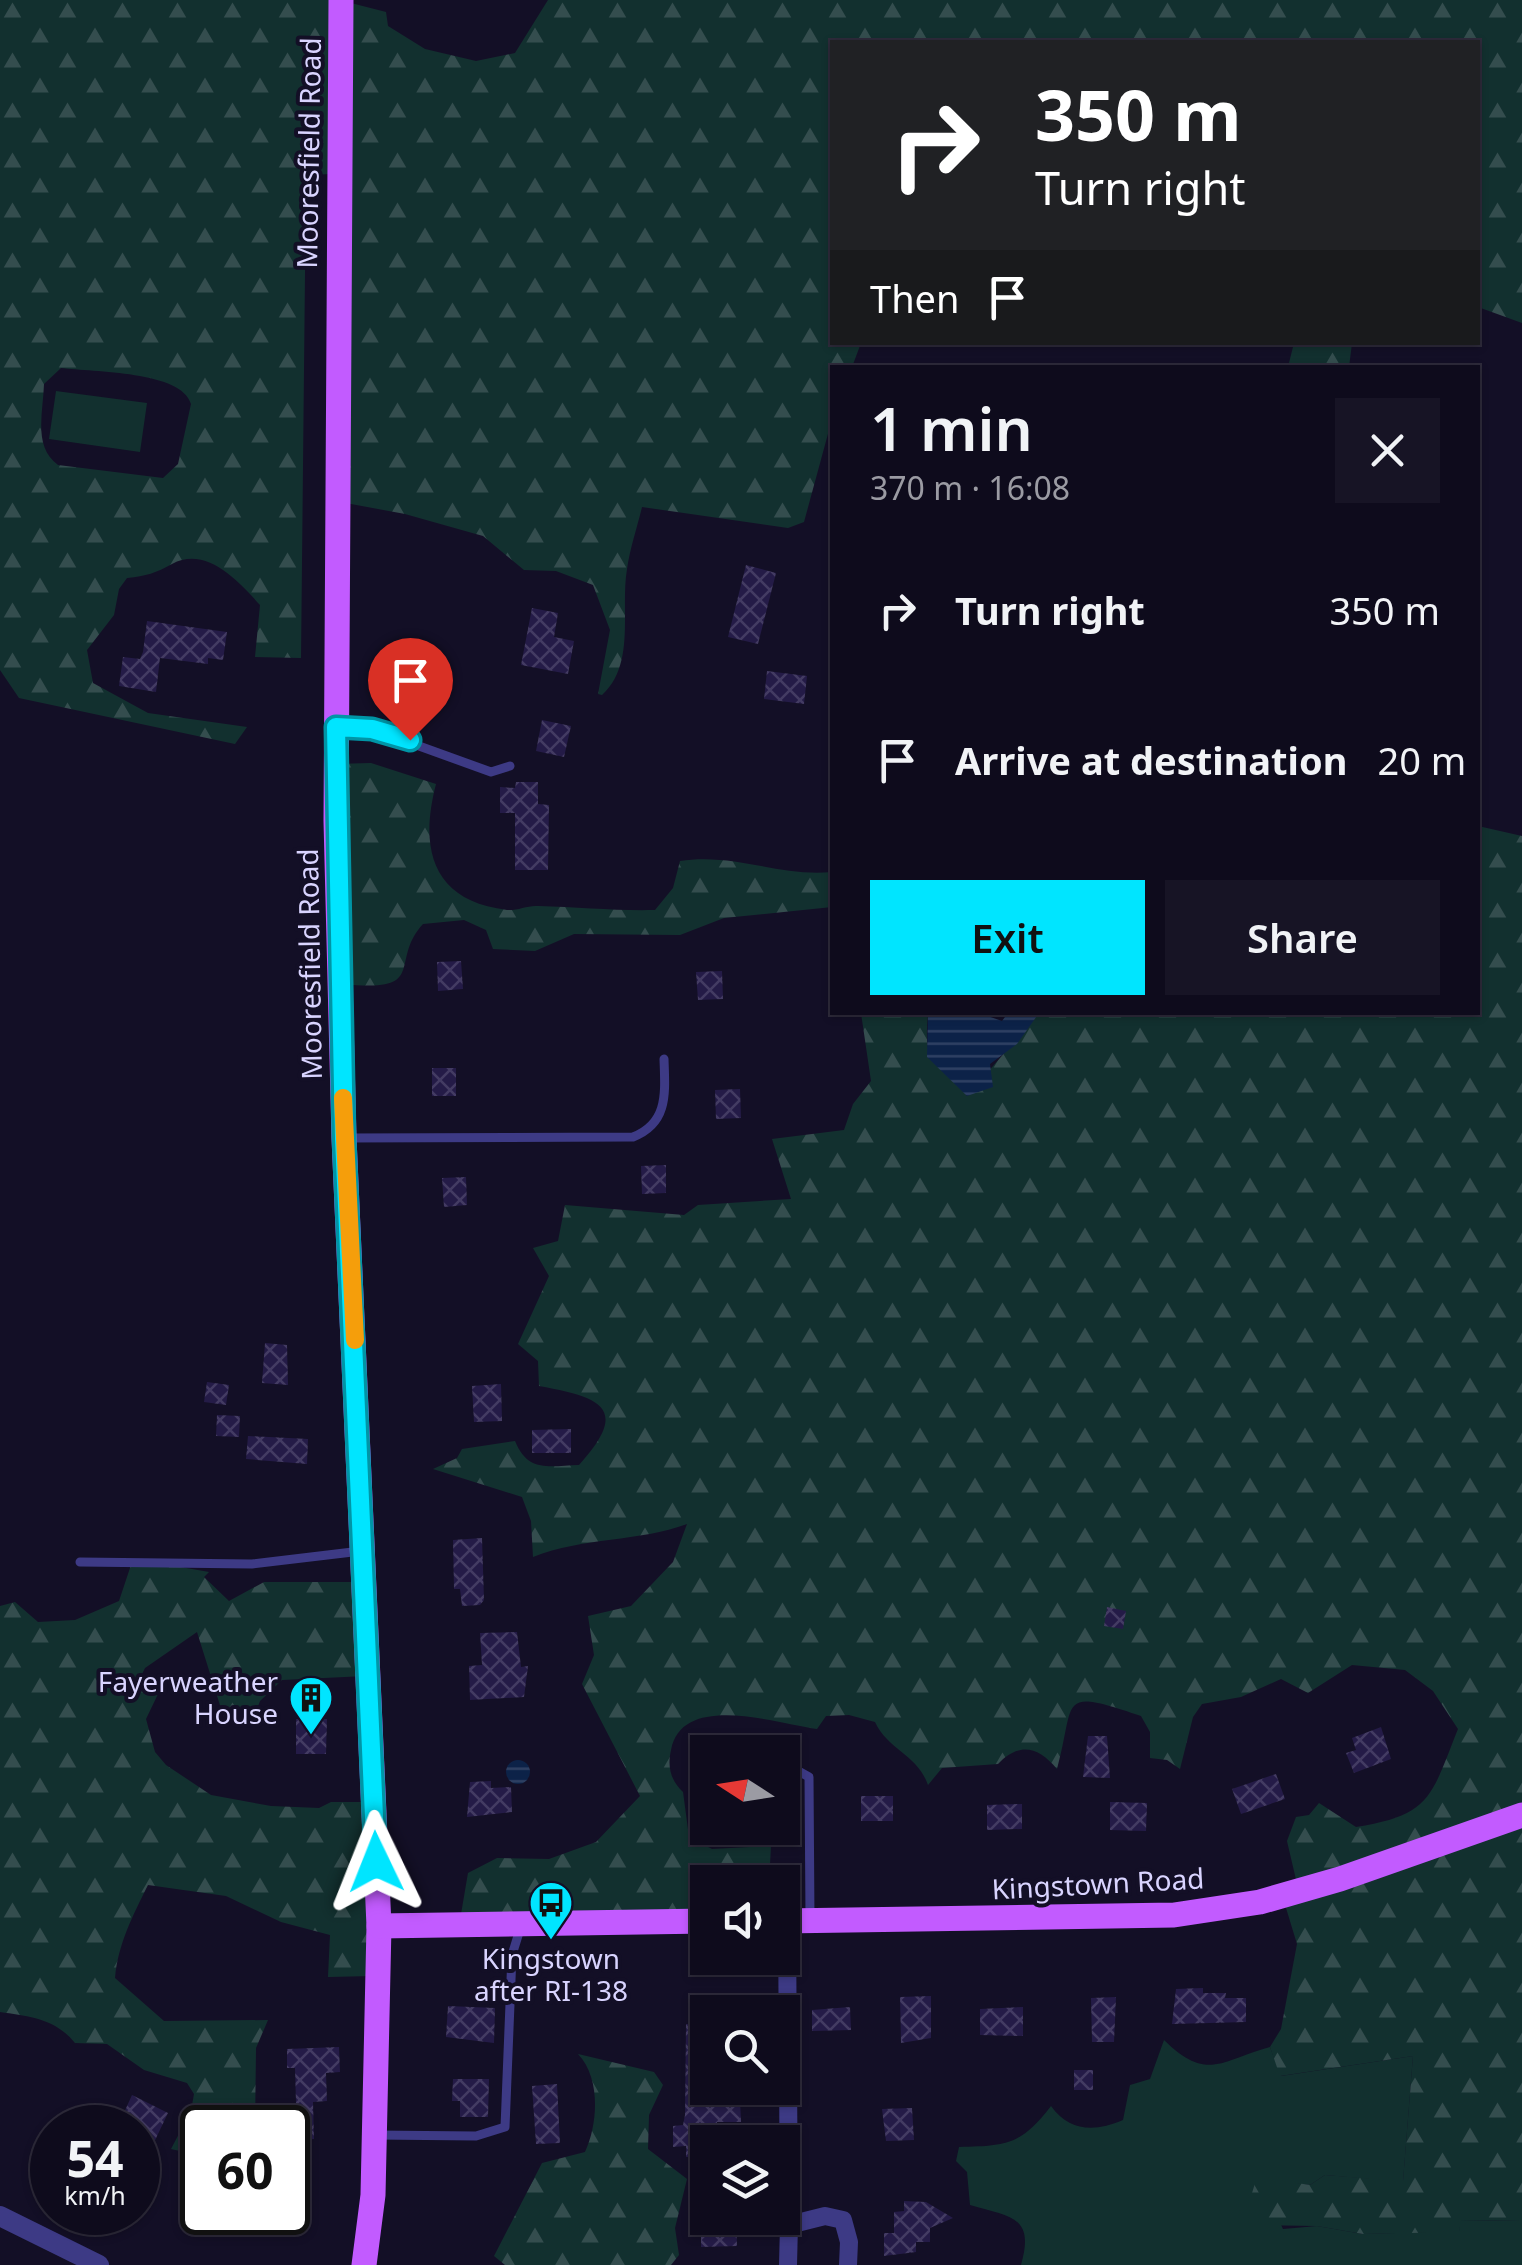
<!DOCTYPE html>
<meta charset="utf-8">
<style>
body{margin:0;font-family:"Noto Sans",sans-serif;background:#171425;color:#f1f3f6;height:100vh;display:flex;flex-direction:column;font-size:38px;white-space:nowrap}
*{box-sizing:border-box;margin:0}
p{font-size:32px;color:#9b9ba3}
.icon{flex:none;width:55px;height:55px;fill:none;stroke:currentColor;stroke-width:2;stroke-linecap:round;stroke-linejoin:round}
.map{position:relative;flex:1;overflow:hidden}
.drawer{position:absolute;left:830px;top:365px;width:650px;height:650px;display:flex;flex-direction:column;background:#0e0b1c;border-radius:0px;box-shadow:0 2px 8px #0004,0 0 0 2px #2e2b3b}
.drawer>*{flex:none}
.guide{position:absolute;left:830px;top:40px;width:650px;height:305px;border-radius:0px;box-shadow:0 2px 8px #0004,0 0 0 2px #2e2b3b;background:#202124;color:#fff;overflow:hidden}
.needle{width:65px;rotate:282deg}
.fabs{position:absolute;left:690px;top:1735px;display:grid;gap:20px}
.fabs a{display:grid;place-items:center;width:110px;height:110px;border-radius:0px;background:#0e0b1c;box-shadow:0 2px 8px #0004,0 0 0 2px #2e2b3b;font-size:50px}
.speed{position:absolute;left:30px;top:2105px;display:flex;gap:20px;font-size:50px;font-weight:700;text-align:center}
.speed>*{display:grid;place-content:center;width:130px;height:130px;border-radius:50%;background:#0e0b1c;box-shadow:0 2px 8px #0004,0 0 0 2px #2e2b3b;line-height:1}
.speed small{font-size:25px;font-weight:400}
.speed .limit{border:5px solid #111;border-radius:15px;background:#fff;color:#111}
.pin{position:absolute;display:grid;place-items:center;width:85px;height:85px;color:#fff;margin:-102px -42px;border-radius:50% 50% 50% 0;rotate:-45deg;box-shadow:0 0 10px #0007}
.pin .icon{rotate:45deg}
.me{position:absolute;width:110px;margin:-55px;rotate:358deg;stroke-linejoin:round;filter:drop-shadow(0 0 8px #0008)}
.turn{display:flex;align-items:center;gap:35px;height:210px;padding:0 40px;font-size:45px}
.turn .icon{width:130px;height:130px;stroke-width:2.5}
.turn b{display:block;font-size:70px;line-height:85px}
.then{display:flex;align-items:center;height:95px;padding:0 40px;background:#0003;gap:20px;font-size:38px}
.round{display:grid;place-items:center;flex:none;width:105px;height:105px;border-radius:0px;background:#171425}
.summary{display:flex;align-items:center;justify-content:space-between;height:170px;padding:0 40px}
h1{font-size:60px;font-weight:600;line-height:75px}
.cta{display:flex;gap:20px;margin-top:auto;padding:20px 40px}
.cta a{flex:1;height:115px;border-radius:0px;background:#00e5ff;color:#111;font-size:40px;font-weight:600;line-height:115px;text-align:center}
.cta a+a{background:#171425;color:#f1f3f6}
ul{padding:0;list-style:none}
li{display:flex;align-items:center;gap:30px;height:150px;padding:0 40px}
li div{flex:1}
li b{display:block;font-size:38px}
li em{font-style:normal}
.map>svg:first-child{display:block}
.green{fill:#12302f}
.forest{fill:url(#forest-firs);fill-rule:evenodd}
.water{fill:url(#water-rules)}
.building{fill:url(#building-cross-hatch)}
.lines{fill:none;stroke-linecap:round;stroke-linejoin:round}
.service{stroke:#3d3a85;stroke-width:9}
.minor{stroke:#3d3a85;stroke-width:18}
.tertiary{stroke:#3d3a85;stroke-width:20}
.primary{stroke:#c25bff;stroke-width:25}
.route-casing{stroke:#0095a6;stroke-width:25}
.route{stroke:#00e5ff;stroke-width:18}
.slow{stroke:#f59e0b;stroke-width:18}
.labels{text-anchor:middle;stroke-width:8;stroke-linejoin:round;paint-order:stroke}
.street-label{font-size:28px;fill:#d9d4ff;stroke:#130f26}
.poi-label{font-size:28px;fill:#d9d4ff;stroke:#130f26;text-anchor:end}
</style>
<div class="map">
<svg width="1522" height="2265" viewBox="0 0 1522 2265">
<defs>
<pattern id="forest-firs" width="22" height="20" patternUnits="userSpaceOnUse" patternTransform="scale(2.5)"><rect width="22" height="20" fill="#12302f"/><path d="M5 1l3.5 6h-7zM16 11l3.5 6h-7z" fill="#344d4e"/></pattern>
<pattern id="water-rules" width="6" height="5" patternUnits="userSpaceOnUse" patternTransform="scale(2.5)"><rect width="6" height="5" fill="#0c2248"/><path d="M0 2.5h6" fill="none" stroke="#2f4163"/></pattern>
<pattern id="building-cross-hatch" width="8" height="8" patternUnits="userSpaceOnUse" patternTransform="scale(2.5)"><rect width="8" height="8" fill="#241b47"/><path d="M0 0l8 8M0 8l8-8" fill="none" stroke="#433b63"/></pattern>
</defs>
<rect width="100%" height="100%" fill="#130f26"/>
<g class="green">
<path d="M56 391 147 403 140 452 49 439Z"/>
<path d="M1164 2040C1207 2082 1220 2061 1270 2047L1281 2076 1413 2056 1403 2182 1325 2175 1310 2185 1261 2180 1283 2229 1317 2226 1363 2234 1459 2231 1460 2220 1522 2221V2265H1021C1035 2216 1011 2217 970 2205L967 2172 956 2161 959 2147C1007 2146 1021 2145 1051 2106 1070 2132 1095 2132 1123 2120L1130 2085 1150 2079Z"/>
</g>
<g class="forest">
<path d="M0 0H339L386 12 388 26 425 49 476 61 515 53 548 0H1522V323L1478 307V42H832V342L861 343 852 367 832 368V419L804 522 788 528 642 507C637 528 630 548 627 569 620 610 636 664 602 695L598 694 610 630 593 585 556 571 524 570 483 536 405 514 335 501 332 174 306 175 301 658 255 657 260 605C240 583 207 545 172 564 156 573 146 576 127 578L119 589 114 615 87 650 93 683 148 713 247 727 235 744 19 698 0 670ZM61 368C94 372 182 371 191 404L178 464 163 478 58 465C33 447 43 413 44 384Z"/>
<path d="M1294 343H1352L1349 367H1288Z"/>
<path d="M371 763 436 784C419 849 432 901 507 910 517 911 528 905 538 906 578 907 616 911 655 910L673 888 680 861C736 853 779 877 832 872V907L724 918 680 935 574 934 535 951 493 949 486 930 464 920 423 924C388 962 430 993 343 984L335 764Z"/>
<path d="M1478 826 1522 836V2221L1461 2220 1459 2232 1363 2234 1317 2226 1242 2225 1257 2177 1310 2185 1325 2175 1403 2181 1413 2056 1280 2076 1270 2047 1281 2029 1297 1944 1283 1898 1298 1888 1287 1841 1296 1817 1309 1815 1319 1803 1356 1827C1432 1815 1431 1796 1458 1729L1433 1691 1405 1670 1352 1665 1308 1693 1281 1679 1241 1697 1202 1704 1193 1717 1180 1769 1167 1760 1150 1758V1732L1141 1716C1056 1687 1076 1700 1057 1769 1038 1746 1019 1742 998 1764L942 1768 928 1785C918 1755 888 1750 875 1722L849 1715 826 1716 817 1729C776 1723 682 1692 671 1750 667 1767 671 1781 683 1792L689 1837 712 1849 771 1846 769 1882H708L707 1922 459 1926 468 1873 497 1858 549 1859 596 1842 640 1796 582 1684 594 1655 588 1616 631 1606 673 1562 687 1524C639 1542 583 1537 533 1557L531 1521 522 1497 433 1469 457 1458 462 1449 515 1441C528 1473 549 1466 579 1465 632 1407 599 1397 539 1386L538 1361 518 1344 549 1276 533 1248 558 1241 565 1205 684 1215 698 1205 791 1199 772 1139 844 1130 853 1104 871 1081 861 1013H928C923 1072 935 1056 967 1096L1039 1013 1478 1012Z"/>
<path d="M152 1562 209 1572 204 1577 229 1601 264 1582H362L365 1676 282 1680 260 1701 252 1722 224 1718 197 1632 145 1668 139 1680 158 1694 146 1719 155 1752 166 1765 211 1795 271 1806 319 1808 331 1802H370L371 1976 328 1977 330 1935 281 1922 226 1896 148 1885C133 1915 118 1944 115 1978L164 2021 268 2020 256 2048 255 2127 202 2128V2156L171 2149 191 2111 194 2094 187 2083 144 2070 107 2044 75 2043C56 2019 29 2016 0 2012V1606L15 1602 38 1622 75 1620 119 1601 131 1565Z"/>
<path d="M578 2054 654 2072 663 2085 649 2115 648 2149 687 2179 675 2228 679 2255 671 2265H505L494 2256 542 2163 585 2152C598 2124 601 2078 578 2054Z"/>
</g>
<g class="water">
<path d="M928 1013H979L1002 1021 1008 1013H1039L1017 1044 990 1064 993 1087 967 1096 927 1057Z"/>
<circle cx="518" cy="1772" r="12"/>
</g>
<g class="building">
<path d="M746 565 776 573 758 644 728 637Z"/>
<path d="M532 608 558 613 554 637 574 641 568 674 521 665Z"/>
<path d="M147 621 227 632 223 660 208 658V664L160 658 156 692 119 686 123 657 140 659 143 652Z"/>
<path d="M767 671 807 676 804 704 764 699Z"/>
<path d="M542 720 571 726 564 757 536 751Z"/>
<path d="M516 782H538V804L549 805 548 870H515V813H500V787L515 788Z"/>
<path d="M461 961 463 989 438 991 437 962Z"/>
<path d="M722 971 723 999 698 1000 696 972Z"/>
<rect x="432" y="1068" width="24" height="28"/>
<path d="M740 1089 741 1118 716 1119 715 1090Z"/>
<path d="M666 1165V1193L642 1194 641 1166Z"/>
<path d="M466 1177 467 1205 444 1207 442 1178Z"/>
<path d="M265 1343 287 1345 288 1385 262 1383Z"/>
<path d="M207 1382 229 1385 226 1405 204 1402Z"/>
<path d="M501 1384 502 1421 474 1422 472 1386Z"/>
<path d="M217 1415 240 1416 239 1437 216 1436Z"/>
<path d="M571 1429V1453H532V1430Z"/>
<path d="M248 1436 308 1439 307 1464 246 1459Z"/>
<path d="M482 1538 484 1600 480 1605 462 1606 460 1589H454L453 1540Z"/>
<path d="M1107 1607 1126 1611 1123 1629 1104 1626Z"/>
<path d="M517 1632 521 1667 528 1666 524 1697 470 1700 469 1666 482 1665 480 1633Z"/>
<path d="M296 1719H327L326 1754H296Z"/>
<path d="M1381 1727 1391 1759 1354 1773 1346 1753 1356 1750 1352 1738Z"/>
<path d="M1088 1736H1107L1110 1778 1083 1777Z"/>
<path d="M1276 1774 1285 1799 1241 1814 1232 1789Z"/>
<path d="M491 1781V1788L511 1787 512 1812 467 1817 470 1782Z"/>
<rect x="861" y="1796" width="32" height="25"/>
<path d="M1110 1802 1147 1803 1146 1831 1110 1830Z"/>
<path d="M1022 1804V1829L987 1830V1805Z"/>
<path d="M1203 1988V1993H1226L1225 1998H1246V2022L1172 2024 1176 1989Z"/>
<path d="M931 1996V2038L901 2043 900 1997Z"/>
<path d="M1116 1997 1114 2042H1092L1091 1998Z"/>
<path d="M448 2006 495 2008 494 2043 446 2037Z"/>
<path d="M850 2007 851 2030 812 2031V2010Z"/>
<path d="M1023 2007V2036L980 2035V2009Z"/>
<path d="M686 2024H708V2099H740L741 2122H717V2142H708V2157H686V2146L673 2147V2126L683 2125 685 2115Z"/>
<path d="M339 2047 340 2072 326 2073 327 2101 313 2102 314 2139 289 2140 288 2128H280V2113L296 2103 295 2068H287V2049Z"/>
<rect x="1074" y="2070" width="19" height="20"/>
<path d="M453 2079H489L488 2117H460V2101H452Z"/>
<path d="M557 2084 560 2143 536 2144 532 2086Z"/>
<path d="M132 2095 168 2113 138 2176V2128H117Z"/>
<path d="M912 2108 914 2140 886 2141 882 2109Z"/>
<path d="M904 2201 926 2202 953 2218 930 2228V2242H916V2252L884 2256V2233H894V2212L904 2211Z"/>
<path d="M701 2218H736L737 2246 701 2247Z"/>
</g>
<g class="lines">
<g class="service">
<path d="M339 727 372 729 491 772 510 766"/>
<path d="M345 1138 633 1137C669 1123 665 1092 664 1059"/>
<path d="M80 1562 252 1564 361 1551"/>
<path d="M782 1762 809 1777 810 1918"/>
<path d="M375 2135 476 2136 505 2127 512 1955 521 1926"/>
</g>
<g class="minor">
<path d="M787 1921 789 2225"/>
<path d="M788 2265 789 2225 825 2216 843 2220 849 2242 848 2265"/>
</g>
<path class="tertiary" d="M0 2216 99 2265"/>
<g class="primary">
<path d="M341 0 336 821 344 1138 379 1926 373 2195 364 2265"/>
<path d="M782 1921 1174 1915 1260 1902 1340 1879 1522 1815"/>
<path d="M379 1926 708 1921"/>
</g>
</g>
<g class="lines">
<defs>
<path id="route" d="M376 1862 344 1138 336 727 372 729 410 740"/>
</defs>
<use href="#route" class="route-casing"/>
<use href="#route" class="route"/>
<path class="slow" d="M343 1098 355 1340"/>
</g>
<defs>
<symbol id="building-pin" viewBox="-11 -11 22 30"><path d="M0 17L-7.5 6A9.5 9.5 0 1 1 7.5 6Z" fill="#00e5ff" stroke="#130f26"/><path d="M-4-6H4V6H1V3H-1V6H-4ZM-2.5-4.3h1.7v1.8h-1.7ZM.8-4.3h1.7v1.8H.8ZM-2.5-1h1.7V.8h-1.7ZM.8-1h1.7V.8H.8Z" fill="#111"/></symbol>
<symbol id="bus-pin" viewBox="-11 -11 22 30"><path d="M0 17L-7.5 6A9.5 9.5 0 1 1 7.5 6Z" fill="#00e5ff" stroke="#130f26"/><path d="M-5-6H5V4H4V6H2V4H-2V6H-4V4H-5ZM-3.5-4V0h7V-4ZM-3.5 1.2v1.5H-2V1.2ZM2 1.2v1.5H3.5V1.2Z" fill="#111"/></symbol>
</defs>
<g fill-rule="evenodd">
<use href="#building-pin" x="286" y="1673" width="50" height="68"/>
<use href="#bus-pin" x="526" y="1878" width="50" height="68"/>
</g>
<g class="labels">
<g class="street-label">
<text transform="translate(309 153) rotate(-89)" y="10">Mooresfield Road</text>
<text transform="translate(310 964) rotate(-91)" y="10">Mooresfield Road</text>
<text transform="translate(1098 1884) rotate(-3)" y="10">Kingstown Road</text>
</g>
<g class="poi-label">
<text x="278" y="1692">Fayerweather<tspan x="278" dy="32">House</tspan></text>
<text x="551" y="1969" text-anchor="middle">Kingstown<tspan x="551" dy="32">after RI-138</tspan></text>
</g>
</g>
</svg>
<div class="fabs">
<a><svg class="needle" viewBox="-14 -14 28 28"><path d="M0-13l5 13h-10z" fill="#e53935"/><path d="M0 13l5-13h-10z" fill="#9b9ba3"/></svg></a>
<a><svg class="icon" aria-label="sound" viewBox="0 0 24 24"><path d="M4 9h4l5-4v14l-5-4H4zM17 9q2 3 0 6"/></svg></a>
<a><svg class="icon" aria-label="search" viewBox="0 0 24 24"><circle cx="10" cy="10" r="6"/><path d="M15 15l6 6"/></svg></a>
<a><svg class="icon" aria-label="layers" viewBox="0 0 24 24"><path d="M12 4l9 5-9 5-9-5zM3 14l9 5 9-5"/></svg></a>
</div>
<div class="speed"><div>54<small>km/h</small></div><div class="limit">60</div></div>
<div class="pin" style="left:410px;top:740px;background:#d93025"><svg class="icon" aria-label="arrive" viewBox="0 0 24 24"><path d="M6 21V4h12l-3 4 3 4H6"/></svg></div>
<svg class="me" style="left:376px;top:1862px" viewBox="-20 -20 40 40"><path d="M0-17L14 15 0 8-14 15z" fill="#00e5ff" stroke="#fff" stroke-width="4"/></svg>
<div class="guide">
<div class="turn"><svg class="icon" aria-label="right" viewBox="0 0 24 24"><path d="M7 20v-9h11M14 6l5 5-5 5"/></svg><div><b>350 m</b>Turn right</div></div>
<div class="then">Then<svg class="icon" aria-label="arrive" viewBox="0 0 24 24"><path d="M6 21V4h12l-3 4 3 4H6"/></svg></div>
</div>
<section class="drawer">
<div class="summary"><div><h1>1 min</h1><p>370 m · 16:08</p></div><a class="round"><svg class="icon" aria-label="close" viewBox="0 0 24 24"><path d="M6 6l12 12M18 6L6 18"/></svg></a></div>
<ul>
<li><svg class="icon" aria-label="right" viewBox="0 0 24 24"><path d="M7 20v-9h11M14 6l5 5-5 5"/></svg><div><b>Turn right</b></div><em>350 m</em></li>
<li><svg class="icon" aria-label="arrive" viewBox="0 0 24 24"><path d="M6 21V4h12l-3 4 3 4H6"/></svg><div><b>Arrive at destination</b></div><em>20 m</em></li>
</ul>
<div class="cta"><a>Exit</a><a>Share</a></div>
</section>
</div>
